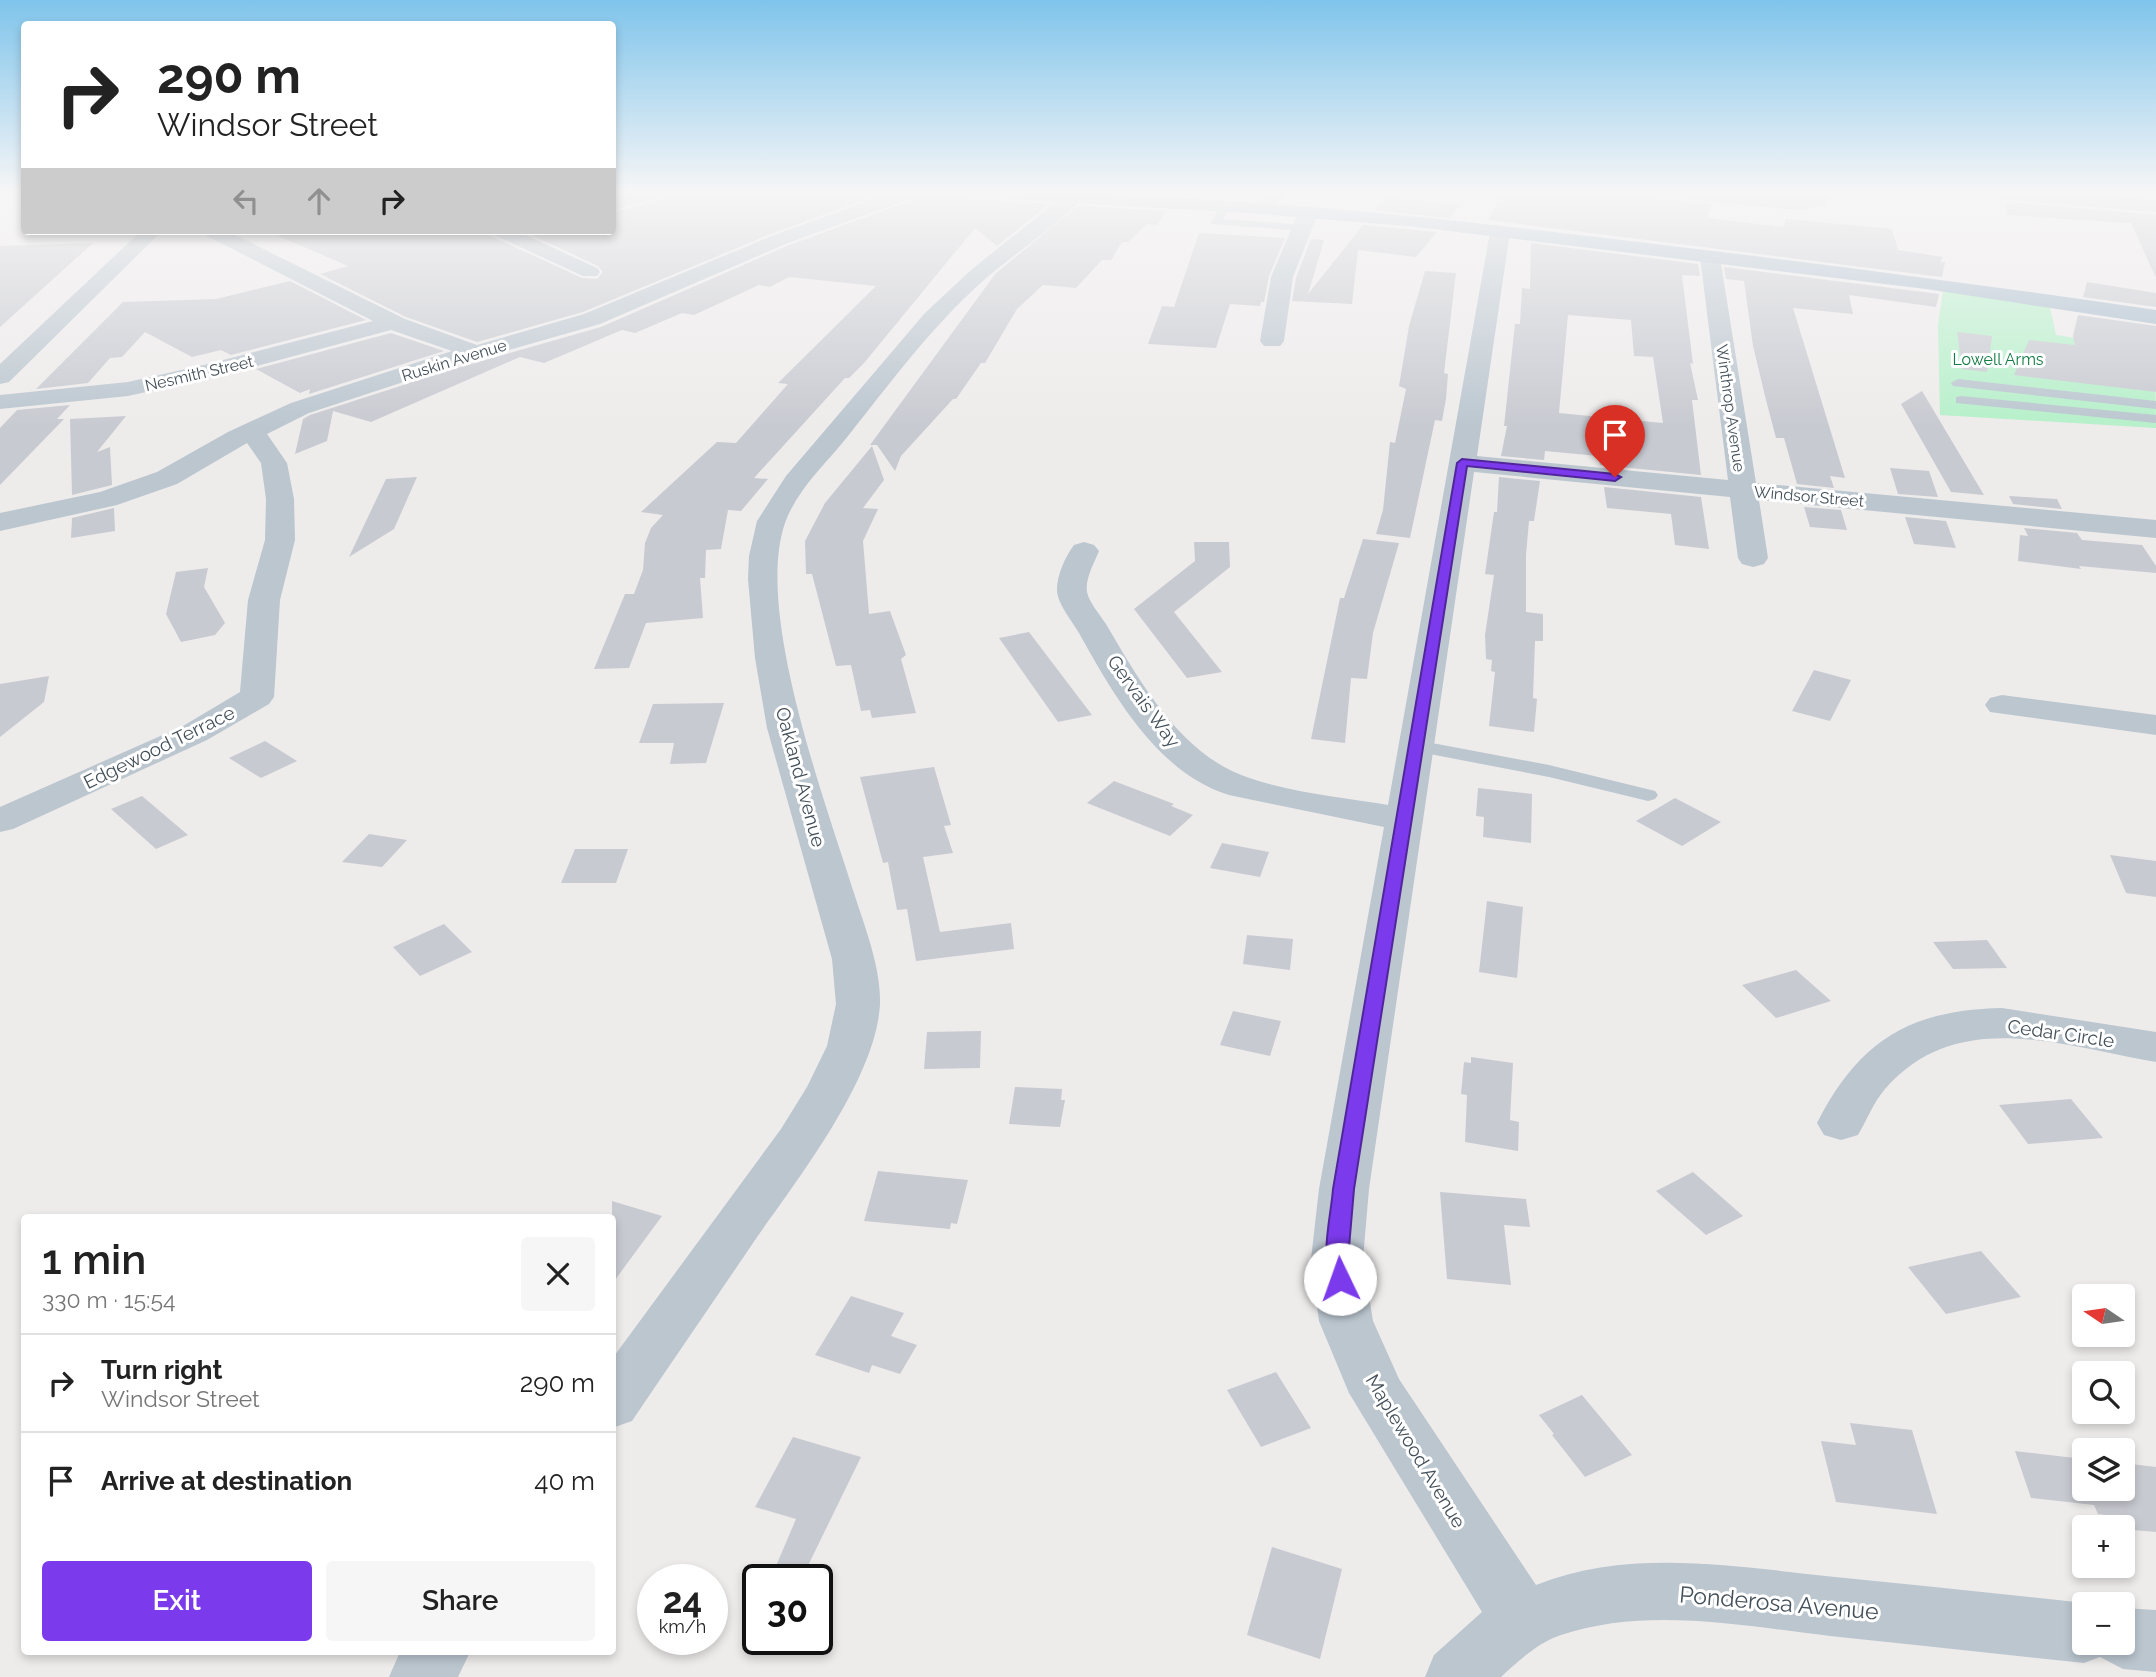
<!DOCTYPE html>
<meta charset="utf-8">
<style>
body{margin:0;font-family:Raleway,sans-serif;background:#f6f6f6;color:#222;height:100vh;display:flex;flex-direction:column;font-size:26px;white-space:nowrap}
*{box-sizing:border-box;margin:0}
p{font-size:23px;color:#767676}
.icon{flex:none;width:38px;height:38px;fill:none;stroke:currentColor;stroke-width:2;stroke-linecap:round;stroke-linejoin:round}
.map{position:relative;flex:1;overflow:hidden}
.details{position:absolute;left:21px;top:1214px;width:595px;height:441px;display:flex;flex-direction:column;background:#fff;border-radius:7px;box-shadow:0 4px 10px #0003}
.details>*{flex:none}
.banner{position:absolute;left:21px;top:21px;width:595px;height:214px;border-radius:7px;box-shadow:0 4px 10px #0003;background:#fff;color:#222;overflow:hidden}
.needle{width:46px;rotate:283deg}
.fabs{position:absolute;left:2072px;top:1284px;display:grid;gap:14px}
.fabs a{display:grid;place-items:center;width:63px;height:63px;border-radius:7px;background:#fff;box-shadow:0 4px 10px #0003;font-size:35px}
.speed{position:absolute;left:637px;top:1564px;display:flex;gap:14px;font-size:35px;font-weight:700;text-align:center}
.speed>*{display:grid;place-content:center;width:91px;height:91px;border-radius:50%;background:#fff;box-shadow:0 4px 10px #0003;line-height:1}
.speed small{font-size:18px;font-weight:400}
.speed .limit{border:4px solid #111;border-radius:10px;background:#fff;color:#111}
.pin{position:absolute;display:grid;place-items:center;width:60px;height:60px;color:#fff;margin:-72px -30px;border-radius:50% 50% 50% 0;rotate:-45deg;box-shadow:0 0 7px #0007}
.pin .icon{rotate:45deg}
.me{position:absolute;width:77px;margin:-38px;rotate:357deg;stroke-linejoin:round;filter:drop-shadow(0 0 5px #0008)}
.turn{display:flex;align-items:center;gap:24px;height:147px;padding:0 21px;font-size:32px}
.turn .icon{width:91px;height:91px;stroke-width:2.5}
.turn b{display:block;font-size:49px;line-height:60px}
.lanes{display:flex;align-items:center;height:66px;padding:0 21px;background:#0003;justify-content:center;gap:35px;direction:ltr}
.lanes .off{opacity:.35}
.round{display:grid;place-items:center;flex:none;width:74px;height:74px;border-radius:7px;background:#f6f6f6}
.head{display:flex;align-items:center;justify-content:space-between;height:119px;padding:0 21px}
h1{font-size:42px;font-weight:600;line-height:52px}
.cta{display:flex;gap:14px;margin-top:auto;padding:14px 21px}
.cta a{flex:1;height:80px;border-radius:7px;background:#7c3aed;color:#fff;font-size:28px;font-weight:600;line-height:80px;text-align:center}
.cta a+a{background:#f6f6f6;color:#222}
ul{padding:0;list-style:none}
li{display:flex;align-items:center;gap:21px;height:98px;padding:0 21px;border-top:2px solid #e0e0e0}
li div{flex:1}
li b{display:block;font-size:26px}
li em{font-style:normal}
.map>svg:first-child{display:block}
.green{fill:#b6f0ca}
.building{fill:#c8cad1;fill-rule:evenodd}
.lines{fill:none;stroke-linecap:round;stroke-linejoin:round}
.service{fill:#bbc6cf;fill-rule:evenodd}
.minor{fill:#bbc6cf;fill-rule:evenodd}
.primary{fill:#a9bccc;fill-rule:evenodd}
.route{fill:#7c3aed;stroke:#51269a;stroke-width:2}
.labels{text-anchor:middle;stroke-width:6;stroke-linejoin:round;paint-order:stroke}
.far-park-label{font-size:16px;fill:#127c44;stroke:#fff}
.far-street-label{font-size:16px;fill:#434f59;stroke:#fff}
.street-label{font-size:19px;fill:#434f59;stroke:#fff}
.near-street-label{font-size:23px;fill:#434f59;stroke:#fff}
</style>
<div class="map">
<svg width="2156" height="1677" viewBox="0 0 2156 1677">
<rect width="100%" height="100%" fill="#eeebeb"/>
<path class="green" d="M1943 291 2050 307 2056 335 2155 350 2156 428 1940 415 1938 325Z"/>
<g class="building">
<path d="M685 193H884L773 233 583 312 477 342 406 317 320 274 348 266 267 231H488L493 237 582 278 597 279 603 272 598 266 523 231H612V213Z"/>
<path d="M920 193H939L936 196 1049 204 997 246 975 228 864 363 849 378H845L754 478 768 479 741 511 728 510 721 549 706 550 705 578H700L703 618 646 623 629 668 594 669 625 594H634L643 570 645 543 651 528 663 515 641 512 717 442 736 443 788 384 778 383 876 286 789 277 770 287 759 285 694 315 682 313 635 333 622 330 544 363 520 357 371 422 333 411 327 441 295 454 303 419 310 415 447 371 601 327 789 245 916 199Z"/>
<path d="M1502 193 1563 197 1566 193H1608L1712 204 1707 218 1783 227 1786 219 1892 229 1898 250 1943 257 1940 262H1945L1942 277 1488 220Z"/>
<path d="M1389 197 1461 204 1449 218 1374 210Z"/>
<path d="M2006 202 2156 215V278L2131 223 2006 215Z"/>
<path d="M1078 206 1166 211 1157 225 1147 224 1128 242H1122L1111 260H1102L1076 288 1043 285 1017 309 985 363H981L956 399H953L901 456 895 471 877 445H870L996 273Z"/>
<path d="M1363 225 1437 232 1416 257 1358 250 1352 304 1292 301 1296 278 1311 239 1324 240 1308 294Z"/>
<path d="M1199 233 1285 238 1269 276 1264 302H1261L1260 306 1230 304 1216 348 1148 344 1162 306 1174 307Z"/>
<path d="M93 243 0 327V246Z"/>
<path d="M1531 243 1698 264 1700 276 1682 275 1693 364 1690 363 1698 400H1692L1701 475 1600 465 1598 456 1545 451 1544 460 1501 456 1507 426H1504L1515 324H1520L1522 288 1530 289ZM1568 315 1631 320 1634 356 1653 357 1663 423 1559 413Z"/>
<path d="M1724 267 1939 294 1936 307 1849 295 1853 314 1793 308 1845 478 1830 476 1834 488 1797 484 1784 438H1776L1766 400 1753 346 1744 281 1726 279Z"/>
<path d="M1425 271 1456 273 1444 373 1448 374 1446 399 1442 421 1435 420 1410 538 1376 534 1383 510 1390 442 1395 443 1406 389 1399 386 1409 326Z"/>
<path d="M290 281 366 320 231 355 221 350 192 357 145 332 122 357 110 358 88 383 36 389 123 302 216 299Z"/>
<path d="M2087 282 2156 293V307L2083 297Z"/>
<path d="M2078 315 2156 326V392L2014 375 2029 340 2075 345 2073 336Z"/>
<path d="M1957 332 1992 336 1987 372 1962 369Z"/>
<path d="M391 333 444 351 309 394 310 389 300 393 256 369Z"/>
<path d="M1922 391 1984 495 1951 492 1901 404Z"/>
<path d="M70 405 57 419H64L0 485V428L17 410Z"/>
<path d="M126 416 97 452 110 447 112 485 72 495 70 419Z"/>
<path d="M872 446 884 480 863 508 878 509 863 541 869 614 890 611 906 655 901 659 916 713 872 718 870 710 861 711 851 665 836 666 812 574H806L805 541 825 503Z"/>
<path d="M1890 468 1929 471 1938 497 1898 494Z"/>
<path d="M417 477 394 529 349 557 386 479Z"/>
<path d="M1499 477 1540 481 1534 521H1529L1526 555V612L1543 614V641H1535L1533 698 1537 699 1534 732 1489 726 1495 672 1491 671 1492 660 1486 659 1485 635 1494 575 1485 574 1494 512H1497Z"/>
<path d="M1604 487 1701 497 1709 549 1675 545 1671 514 1607 508Z"/>
<path d="M2009 496 2057 499 2062 509 2013 504Z"/>
<path d="M1804 507 1841 510 1847 530 1810 527Z"/>
<path d="M114 508 115 531 71 538 72 518Z"/>
<path d="M1905 517 1946 521 1956 548 1914 544Z"/>
<path d="M2024 528 2077 533 2082 540 2142 545 2156 566V573L2079 566 2081 569 2018 561 2020 535 2028 536Z"/>
<path d="M1363 539 1399 543 1373 633 1367 679 1351 678 1345 743 1311 739 1340 598H1344Z"/>
<path d="M1194 542H1229L1230 567 1174 612 1222 672 1187 678 1134 609 1195 561Z"/>
<path d="M208 568 204 587 225 623 215 635 181 642 166 614 176 572Z"/>
<path d="M1029 632 1092 715 1058 722 999 638Z"/>
<path d="M1814 670 1851 680 1830 721 1792 711Z"/>
<path d="M49 676 44 702 0 737V684Z"/>
<path d="M724 703 706 763 670 764 674 743H639L653 704Z"/>
<path d="M265 741 297 761 261 778 229 758Z"/>
<path d="M934 767 951 825 944 826 953 853 923 857 940 932 1011 923 1014 949 916 961 907 909 897 910 888 862 883 863 860 777Z"/>
<path d="M1114 781 1174 804 1171 806 1193 815 1170 836 1087 803Z"/>
<path d="M1478 788 1532 794 1531 843 1483 837 1484 817 1476 816Z"/>
<path d="M142 796 188 835 156 849 111 809Z"/>
<path d="M1675 798 1721 822 1682 846 1636 821Z"/>
<path d="M369 834 407 840 382 867 342 862Z"/>
<path d="M1222 843 1269 852 1260 877 1210 868Z"/>
<path d="M575 849H628L616 883H561Z"/>
<path d="M2110 855 2156 861V897L2126 893Z"/>
<path d="M1487 901 1523 907 1517 978 1479 972Z"/>
<path d="M444 924 472 952 420 976 393 947Z"/>
<path d="M1247 935 1293 939 1290 970 1243 964Z"/>
<path d="M1987 940 2007 968 1953 969 1933 942Z"/>
<path d="M1796 970 1831 1001 1776 1018 1742 985Z"/>
<path d="M1233 1011 1281 1021 1270 1056 1220 1045Z"/>
<path d="M981 1031 980 1068 924 1069 927 1032Z"/>
<path d="M1471 1057 1513 1063 1510 1120 1519 1122 1518 1151 1465 1142 1467 1095 1461 1094 1464 1062 1471 1063Z"/>
<path d="M1015 1087 1062 1089 1061 1100H1065L1060 1127 1009 1124Z"/>
<path d="M2071 1099 2103 1138 2028 1144 1999 1105Z"/>
<path d="M878 1171 968 1180 957 1224 951 1223 950 1229 864 1221Z"/>
<path d="M1693 1172 1743 1216 1706 1235 1656 1191Z"/>
<path d="M1440 1192 1526 1199 1530 1227 1504 1225 1511 1285 1447 1279Z"/>
<path d="M612 1201 662 1216 612 1284Z"/>
<path d="M1981 1251 2021 1297 1946 1314 1908 1267Z"/>
<path d="M851 1296 904 1313 891 1336 917 1345 900 1374 872 1365 869 1373 815 1355Z"/>
<path d="M1276 1372 1311 1428 1261 1447 1227 1390Z"/>
<path d="M1582 1395 1632 1455 1585 1477 1552 1435 1554 1434 1539 1415Z"/>
<path d="M1850 1423 1912 1430 1937 1514 1836 1502 1821 1441 1856 1445Z"/>
<path d="M793 1437 861 1457 801 1580H770L796 1519 755 1507Z"/>
<path d="M2015 1451 2084 1459V1489H2123V1463L2156 1467V1532L2133 1530 2128 1518 2098 1514 2094 1505 2031 1498Z"/>
<path d="M1272 1547 1342 1569 1320 1659 1247 1635Z"/>
</g>
<g class="lines">
<g class="service">
<path d="M1226 203 1231 206 1223 219 1303 225 1308 228 1303 231 1212 224 1211 222 1222 204Z"/>
<path d="M1958 379 2156 401V409L1953 386 1951 383Z"/>
<path d="M1961 396 2156 415V423L1956 403V397Z"/>
<path d="M1416 740 1549 765 1655 791 1658 795 1655 799 1648 801 1549 777 1409 750 1406 746Z"/>
</g>
<g class="minor">
<path d="M632 193H662L660 197 612 210V198Z"/>
<path d="M891 193H917L915 197 788 243 600 324 446 368 309 413 267 434 287 463 294 499 295 540 280 600 274 697 269 704 207 740 13 829 0 832V807L183 726 240 692 248 600 265 540 266 499 261 463 247 443 177 484 117 505 0 531V513L100 492 157 472 228 432 291 403 452 351 391 330 219 376 128 396 0 409V395L128 382 208 364 373 321 205 235 202 231H227L405 319 477 345 584 314 774 235Z"/>
<path d="M1067 193H1081L1083 197C1060 225 1013 254 984 280 932 326 891 382 848 436 826 464 797 489 785 523 754 611 826 804 854 893 865 928 881 967 880 1004 876 1080 796 1181 753 1243 713 1302 672 1362 632 1421L612 1428V1359L781 1129 807 1087 827 1046 836 1004 832 959 767 728 755 658 748 579 749 556 757 521 786 476 925 313 971 270Z"/>
<path d="M1268 193H1288L1269 212H1255L1253 208Z"/>
<path d="M1680 193 1807 197 1805 193H1827L1829 196 1825 205 1797 210 1689 199Z"/>
<path d="M1991 193H2065L2156 200V212L2000 199Z"/>
<path d="M1309 205 1319 211 1293 277 1284 341 1280 346H1264L1260 341 1271 277 1299 211Z"/>
<path d="M1500 226 1507 228 1510 232 1477 456 1728 480 1700 257 1703 253H1717L1720 257 1756 483 2156 520V538L1759 500 1768 558 1764 564 1753 567 1742 564 1738 558 1730 497 1474 472 1369 1189 1363 1259 1373 1321 1399 1379 1536 1585C1631 1547 1737 1567 1835 1577 1918 1585 2001 1594 2084 1603L2089 1605H2084V1643H2123V1608L2156 1610V1672L2123 1669 2100 1657 2084 1663C1999 1654 1915 1645 1830 1636 1744 1626 1647 1606 1561 1635 1539 1642 1518 1661 1501 1677H1425L1434 1655 1482 1612 1349 1393 1319 1321 1311 1259 1319 1189 1384 827 1229 795C1157 773 1113 694 1079 633 1072 621 1057 603 1057 590 1057 575 1065 557 1074 545L1084 542 1094 545 1099 551C1094 563 1085 579 1087 592 1089 602 1100 615 1106 624 1137 677 1175 744 1232 771 1274 791 1341 797 1388 805L1490 232 1493 228Z"/>
<path d="M141 231H162L9 382 0 384V364Z"/>
<path d="M491 231H517L597 268 600 272 597 276H583L494 235Z"/>
<path d="M2002 695 2156 715V735L1990 712 1985 705 1990 698Z"/>
<path d="M2002 1008 2156 1032V1062C2063 1046 1957 1006 1885 1089 1873 1103 1867 1120 1858 1135L1841 1140 1824 1135 1817 1123C1859 1041 1909 1010 2002 1008Z"/>
<path d="M400 1652H470L458 1677H389Z"/>
</g>
<path class="primary" d="M999 193C1208 193 1415 215 1622 240 1801 261 1978 284 2156 310V324L1926 289 1417 227 1262 214 1008 199Z"/>
</g>
<linearGradient id="sky" x2="0" y2="1"><stop stop-color="#7fc4eb"/><stop offset="0.45" stop-color="#f7f6f6"/><stop offset="1" stop-color="#f7f6f6" stop-opacity="0"/></linearGradient>
<rect width="2156" height="428" fill="url(#sky)"/>
<path class="route" d="M1462 459 1615 474 1621 477 1615 481 1467 466 1354 1189 1348 1259 1351 1279 1348 1285 1340 1288 1333 1285C1319 1259 1331 1217 1333 1189L1457 463Z"/>
<g class="labels">
<g class="far-park-label">
<text x="1998" y="365">Lowell Arms</text>
</g>
<g class="far-street-label">
<text transform="translate(454 360) rotate(-17)" y="6">Ruskin Avenue</text>
<text transform="translate(199 373) rotate(-13)" y="6">Nesmith Street</text>
<text transform="translate(1731 408) rotate(82)" y="6">Winthrop Avenue</text>
<text transform="translate(1809 496) rotate(5)" y="6">Windsor Street</text>
</g>
<g class="street-label">
<text transform="translate(1144 701) rotate(54)" y="7">Gervais Way</text>
<text transform="translate(159 747) rotate(-26)" y="7">Edgewood Terrace</text>
<text transform="translate(801 777) rotate(75)" y="7">Oakland Avenue</text>
<text transform="translate(2061 1033) rotate(8)" y="7">Cedar Circle</text>
<text transform="translate(1416 1451) rotate(59)" y="7">Maplewood Avenue</text>
</g>
<g class="near-street-label">
<text transform="translate(1779 1603) rotate(5)" y="8">Ponderosa Avenue</text>
</g>
</g>
</svg>
<div class="fabs">
<a><svg class="needle" viewBox="-14 -14 28 28"><path d="M0-13l5 13h-10z" fill="#e53935"/><path d="M0 13l5-13h-10z" fill="#767676"/></svg></a>
<a><svg class="icon" aria-label="search" viewBox="0 0 24 24"><circle cx="10" cy="10" r="6"/><path d="M15 15l6 6"/></svg></a>
<a><svg class="icon" aria-label="layers" viewBox="0 0 24 24"><path d="M12 4l9 5-9 5-9-5zM3 14l9 5 9-5"/></svg></a>
<a>+</a>
<a>−</a>
</div>
<div class="speed"><div>24<small>km/h</small></div><div class="limit">30</div></div>
<div class="pin" style="left:1615px;top:477px;background:#d93025"><svg class="icon" aria-label="arrive" viewBox="0 0 24 24"><path d="M6 21V4h12l-3 4 3 4H6"/></svg></div>
<svg class="me" style="left:1340px;top:1279px" viewBox="-20 -20 40 40"><circle r="19" fill="#fff"/><path d="M0-13L10 11 0 6-10 11z" fill="#7c3aed"/></svg>
<div class="banner">
<div class="turn"><svg class="icon" aria-label="right" viewBox="0 0 24 24"><path d="M7 20v-9h11M14 6l5 5-5 5"/></svg><div><b>290 m</b>Windsor Street</div></div>
<div class="lanes"><svg class="icon off" aria-label="left" viewBox="0 0 24 24"><path d="M17 20v-9H6M10 6l-5 5 5 5"/></svg><svg class="icon off" aria-label="ahead" viewBox="0 0 24 24"><path d="M12 20V5M6 11l6-6 6 6"/></svg><svg class="icon" aria-label="right" viewBox="0 0 24 24"><path d="M7 20v-9h11M14 6l5 5-5 5"/></svg></div>
</div>
<section class="details">
<div class="head"><div><h1>1 min</h1><p>330 m · 15:54</p></div><a class="round"><svg class="icon" aria-label="close" viewBox="0 0 24 24"><path d="M6 6l12 12M18 6L6 18"/></svg></a></div>
<ul>
<li><svg class="icon" aria-label="right" viewBox="0 0 24 24"><path d="M7 20v-9h11M14 6l5 5-5 5"/></svg><div><b>Turn right</b><p>Windsor Street</p></div><em>290 m</em></li>
<li><svg class="icon" aria-label="arrive" viewBox="0 0 24 24"><path d="M6 21V4h12l-3 4 3 4H6"/></svg><div><b>Arrive at destination</b></div><em>40 m</em></li>
</ul>
<div class="cta"><a>Exit</a><a>Share</a></div>
</section>
</div>
